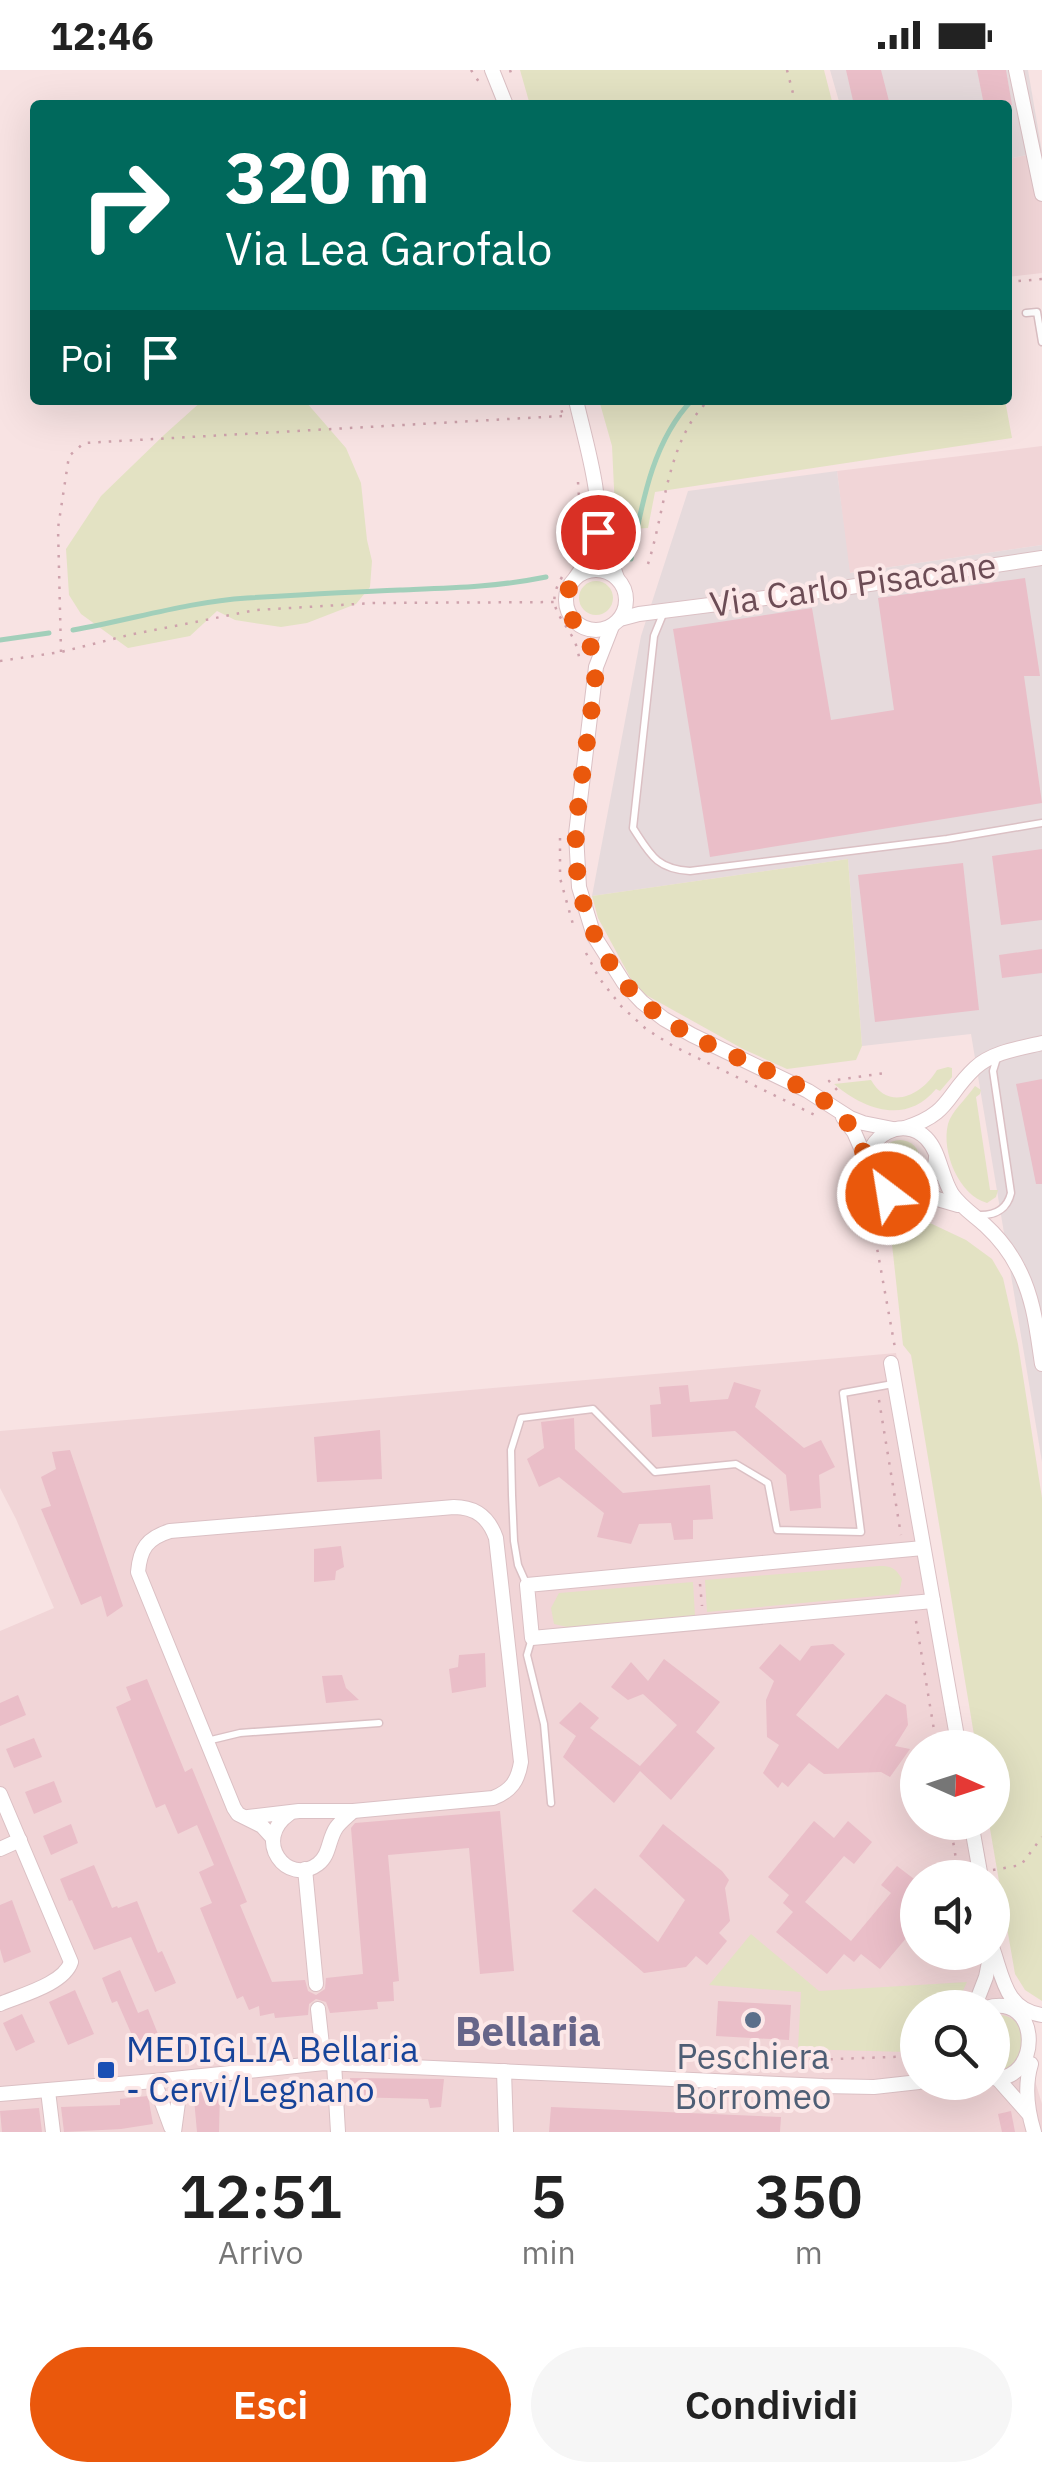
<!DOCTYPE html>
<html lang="it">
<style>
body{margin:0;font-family:"IBM Plex Sans",sans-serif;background:#f6f6f6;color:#222;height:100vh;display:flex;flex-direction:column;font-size:38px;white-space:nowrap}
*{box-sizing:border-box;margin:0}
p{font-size:32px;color:#767676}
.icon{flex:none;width:55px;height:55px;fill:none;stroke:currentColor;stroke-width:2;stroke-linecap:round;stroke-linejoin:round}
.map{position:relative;height:2062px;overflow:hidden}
.drawer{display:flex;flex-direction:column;background:#fff;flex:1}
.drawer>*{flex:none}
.banner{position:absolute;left:30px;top:30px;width:982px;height:305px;border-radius:10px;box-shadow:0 10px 40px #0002;background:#00695c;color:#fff;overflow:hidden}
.needle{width:65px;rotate:93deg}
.fabs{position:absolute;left:900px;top:1660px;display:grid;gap:20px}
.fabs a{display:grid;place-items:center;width:110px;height:110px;border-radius:50%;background:#fff;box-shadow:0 10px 40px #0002;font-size:50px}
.pin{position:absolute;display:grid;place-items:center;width:85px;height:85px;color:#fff;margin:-42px;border:5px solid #fff;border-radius:50%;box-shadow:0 2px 10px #0007}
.me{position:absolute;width:110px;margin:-55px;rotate:329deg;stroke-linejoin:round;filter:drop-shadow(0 0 8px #0008)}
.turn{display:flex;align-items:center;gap:35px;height:210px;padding:0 30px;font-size:45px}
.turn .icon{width:130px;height:130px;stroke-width:2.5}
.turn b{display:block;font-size:70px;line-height:85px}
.then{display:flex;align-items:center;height:95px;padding:0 30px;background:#0003;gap:20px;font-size:38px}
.eta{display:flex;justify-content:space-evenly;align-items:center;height:170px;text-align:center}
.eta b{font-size:60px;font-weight:600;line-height:70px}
.button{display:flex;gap:20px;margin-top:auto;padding:20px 30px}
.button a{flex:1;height:115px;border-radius:60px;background:#ea580c;color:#fff;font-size:40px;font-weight:600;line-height:115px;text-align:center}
.button a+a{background:#f6f6f6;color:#222}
.status{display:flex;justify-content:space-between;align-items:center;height:70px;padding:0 50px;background:#fff;direction:ltr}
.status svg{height:28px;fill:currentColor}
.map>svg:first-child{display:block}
.residential{fill:#f1d5d7;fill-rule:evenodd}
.industrial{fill:#e6dadc}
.green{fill:#e3e2c3}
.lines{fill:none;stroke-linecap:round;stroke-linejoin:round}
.stream{stroke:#a2cfba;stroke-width:5}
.building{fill:#eabec8}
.service-casing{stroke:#dbc0c4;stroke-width:9}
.minor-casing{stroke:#dbc0c4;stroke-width:16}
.path{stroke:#cea2ac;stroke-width:2.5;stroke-dasharray:2.5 8;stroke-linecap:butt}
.service{stroke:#fff;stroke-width:6}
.minor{stroke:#fff;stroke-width:14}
.route{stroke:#ea580c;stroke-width:18;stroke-dasharray:0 32.4}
.service-dot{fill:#5c6f8a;stroke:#fce8e8;stroke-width:4}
.transit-dot{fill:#1a4fb4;stroke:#fce8e8;stroke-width:4}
.labels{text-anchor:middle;stroke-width:8;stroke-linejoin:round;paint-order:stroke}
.street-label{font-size:35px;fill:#6c4c55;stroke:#fce8e8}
.transit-label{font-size:35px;fill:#164399;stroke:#fce8e8;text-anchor:start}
.service-label{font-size:35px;fill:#4e5e75;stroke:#fce8e8}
.quarter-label{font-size:40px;font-weight:bold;fill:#666589;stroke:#fce8e8}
</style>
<div class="status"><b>12:46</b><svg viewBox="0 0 49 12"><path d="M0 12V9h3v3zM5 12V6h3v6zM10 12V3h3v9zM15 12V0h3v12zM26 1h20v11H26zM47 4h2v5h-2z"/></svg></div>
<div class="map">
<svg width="1042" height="2062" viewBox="0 0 1042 2062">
<rect width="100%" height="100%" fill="#f8e3e3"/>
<g class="residential">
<path d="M1042 82V203L1008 207V89Z"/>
<path d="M1042 376V475L849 503 837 401Z"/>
<path d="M896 1283 964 1677 918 1678V1752L977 1753 986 1807 918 1808V1882H992L993 1843 1003 1906 1042 2034V2062H0V1561L54 1538 16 1449 0 1418V1361ZM918 1938H992V2012H918Z"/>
</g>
<g class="industrial">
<path d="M830 0H1028L1042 82 1008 89V35H840Z"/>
<path d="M837 401 850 503 1042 475V1392L971 964 862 976 848 789 592 826 641 566 688 421Z"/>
</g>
<g class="green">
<path d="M520 0H824L833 35H530Z"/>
<path d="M203 330 306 332 346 378 361 413 367 470 372 491 370 517 356 534 307 553 281 557 235 550 217 541 190 566 128 578 81 544 69 525 66 479 101 426 164 365Z"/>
<path d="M599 330H1005L1012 368 655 422 648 458 616 460 612 376Z"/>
<circle cx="596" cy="528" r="17"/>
<path d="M848 789 862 976 856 990 787 999 743 979 637 920 598 848 592 826Z"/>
<path d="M948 997 952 998V1007L940 1021 936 1019C906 1055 865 1040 834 1014L871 1010C889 1042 922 1025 937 1000Z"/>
<path d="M975 1016 981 1020 980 1024 976 1027 990 1120H998L996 1127 987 1133C959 1125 941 1082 948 1054 951 1042 967 1028 975 1016Z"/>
<circle cx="900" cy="1090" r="20"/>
<path d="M896 1137 966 1170 992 1189 1003 1208 1018 1274 1042 1428V1931L1025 1920 1015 1904 989 1753 992 1752V1678L976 1677 911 1285 903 1275 890 1156Z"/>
<path d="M879 1496C892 1496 895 1498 902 1509L899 1524 707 1542 705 1510Z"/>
<path d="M693 1512 695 1546 567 1557 554 1554 551 1538 559 1523Z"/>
<path d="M751 1864 819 1921 967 1912 955 1937 918 1938 917 1979 907 1982 798 1979 801 1922 709 1915Z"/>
<path d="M992 1945C1010 1943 1016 1951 1026 1963L1022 1989 1008 1998H993Z"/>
</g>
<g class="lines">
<g class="stream">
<path d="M631 489C642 434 652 372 692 330"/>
<path d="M73 560C131 550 187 532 247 528 298 525 349 522 400 520 450 518 497 517 546 507"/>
<path d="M0 570 49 563"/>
</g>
</g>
<g class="building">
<path d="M846 0H881L890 35H854Z"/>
<path d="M977 0H1006L1012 35H984Z"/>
<path d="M1025 508 1040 606H1024L1042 733 710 787 673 559 812 538 831 650 894 640 878 528Z"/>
<path d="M1042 779V850L1001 855 992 786Z"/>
<path d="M963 793 979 940 875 952 858 805Z"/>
<path d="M1042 879V903L1002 908 999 885Z"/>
<path d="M1042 1009V1114H1036L1016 1014Z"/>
<path d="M734 1312 761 1320 755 1337 804 1378 821 1370 835 1397 819 1405 821 1438 790 1441 786 1405 735 1361 652 1367 650 1335 661 1334 659 1317 688 1315 690 1332 728 1329Z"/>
<path d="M574 1348 575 1379 623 1423 710 1415 713 1449 693 1450V1469L674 1470 671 1453 639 1454 631 1474 597 1467 604 1443 559 1407 539 1417 527 1389 544 1378 541 1352Z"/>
<path d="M380 1360 382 1409 317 1412 314 1367Z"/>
<path d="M70 1380 123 1536 107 1547 101 1526 81 1535 41 1439 51 1436 41 1407 56 1399 52 1382Z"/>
<path d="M341 1476 344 1497 336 1501 335 1510 314 1512V1479Z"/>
<path d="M780 1574 800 1591 811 1576 833 1574 845 1584 796 1645 838 1679 886 1624 906 1635 908 1655 895 1676 910 1679 890 1707 881 1702 824 1704 809 1693 788 1717 782 1712 778 1718 763 1703 779 1675 767 1667 766 1630 774 1611 759 1598Z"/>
<path d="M485 1583 486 1617 452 1623 449 1599 458 1597 459 1585Z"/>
<path d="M664 1589 720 1632 696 1662 715 1678 671 1730 640 1701 614 1733 563 1687 576 1666 559 1653 580 1632 599 1648 590 1658 640 1696 677 1655 643 1624 628 1630 611 1617 631 1592 648 1611Z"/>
<path d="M342 1605 346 1618 359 1630 326 1633 322 1606Z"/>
<path d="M147 1609 185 1702 192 1698 247 1832 240 1835 272 1912 305 1910 308 1921 316 1925 325 1919 326 1908 363 1904 351 1758 355 1753 500 1741 514 1901 480 1904 469 1778 388 1785 399 1911 393 1912 394 1931 377 1932 378 1939 330 1943 326 1932 316 1929 309 1934 308 1945 275 1948 274 1943 260 1946 259 1936 249 1940 243 1926 237 1929 200 1838 212 1833 199 1802 214 1795 197 1755 178 1764 165 1734 156 1738 116 1637 131 1630 126 1617Z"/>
<path d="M18 1625 26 1645 0 1656V1633Z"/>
<path d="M34 1668 42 1687 14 1698 6 1679Z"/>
<path d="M54 1711 62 1732 34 1744 25 1722Z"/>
<path d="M814 1751 834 1768 848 1751 872 1772 854 1794 844 1786 805 1832 851 1871 891 1823 881 1815 897 1796 918 1812V1819L905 1834 918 1844V1854L880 1899 861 1884 854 1892 844 1884 827 1904 776 1862 793 1842 783 1833 789 1825 768 1807Z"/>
<path d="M71 1754 78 1773 51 1785 43 1766Z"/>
<path d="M663 1754 722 1801 729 1810 725 1818 730 1851 719 1863 727 1871 707 1895 696 1886 686 1897 644 1903 572 1841 595 1818 658 1872 685 1830 639 1786Z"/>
<path d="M94 1795 112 1838 117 1836 118 1838 137 1831 158 1883 162 1881 176 1913 155 1922 131 1867 94 1880 72 1830 69 1831 60 1809Z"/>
<path d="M12 1830 31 1882 4 1893 0 1879V1835Z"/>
<path d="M120 1900 138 1943 148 1939 160 1969 138 1979 117 1931 112 1933 102 1908Z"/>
<path d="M75 1920 94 1964 68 1975 49 1932Z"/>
<path d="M718 1931 791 1935 789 1970 716 1966Z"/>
<path d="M22 1944 35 1972 16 1981 3 1953Z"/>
<path d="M350 2008 444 2009 441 2037 430 2038 428 2029 350 2027Z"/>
<path d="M202 2020 220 2021 219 2062H197L194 2029Z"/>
<path d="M148 2026 153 2054 121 2059 64 2062 61 2037 120 2035V2029Z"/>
<path d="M551 2037 781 2047 780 2062H549Z"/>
<path d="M39 2038 42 2062H2L0 2041Z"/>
<path d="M1011 2041 1015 2062H1002L998 2044Z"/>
</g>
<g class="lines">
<defs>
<g id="service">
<path d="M1026 243 1037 242 1042 272"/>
<path d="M663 544 654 566 633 758C650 784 656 799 690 801L947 769 1042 753"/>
<path d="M977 1145C994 1146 1007 1140 1011 1123L993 1001 997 988"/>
<path d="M526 1513 518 1495 514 1471 512 1425 511 1380 521 1348 593 1339 655 1402 736 1394 768 1413 777 1460 861 1462 843 1323 893 1314"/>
<path d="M532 1568 527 1585 544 1654 551 1733"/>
<path d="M207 1671 240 1663 379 1653"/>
</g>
<g id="minor">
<path d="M492 0 506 35"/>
<path d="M1016 0 1042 124"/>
<path d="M576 330C584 367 606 435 595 472 591 485 584 496 576 507"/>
<path d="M600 459 617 508"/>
<circle cx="596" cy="530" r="30"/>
<path d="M620 549 639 544 843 518 1042 488"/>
<path d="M612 556 596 597 576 764 579 817 594 866 624 913 642 932 664 949 692 965 808 1021 850 1048 863 1053 893 1059"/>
<path d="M843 1047 854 1062 868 1094"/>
<path d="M905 1058C951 1043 945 1026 975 998 992 982 1021 978 1042 973"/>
<path d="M936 1087C934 1137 872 1138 868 1097 865 1066 903 1045 926 1068 940 1082 941 1107 952 1124 961 1137 974 1145 985 1155 998 1167 1010 1182 1018 1198 1034 1228 1037 1261 1042 1294"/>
<path d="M911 1127 934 1128 958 1135"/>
<path d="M891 1293 959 1678"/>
<path d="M923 1478 527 1515 532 1568 933 1531"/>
<path d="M0 1724 71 1892C64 1914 21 1925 0 1934"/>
<path d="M289 1744C252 1770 287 1817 318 1794 330 1785 328 1770 336 1758 340 1752 348 1746 353 1741"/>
<path d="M248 1747 299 1741H353L493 1728C511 1721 518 1711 521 1692L496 1468C489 1448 476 1437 454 1437L170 1461C147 1468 140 1479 138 1502L234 1738 238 1744 262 1756 272 1767"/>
<path d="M971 1752 981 1808"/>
<path d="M0 1779 20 1770"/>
<path d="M305 1799 316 1914"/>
<path d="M992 1877C1003 1907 1005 1940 1042 1945"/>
<path d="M974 1938 986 1907 991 1882"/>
<path d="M986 1938C1042 1921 1042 2013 992 2008"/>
<path d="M318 1939 324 1993"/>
<path d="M334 1993 338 2062"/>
<path d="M1031 1994C1024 2017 1027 2039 1034 2062"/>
<path d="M504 2001 506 2062"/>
<path d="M997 2008 1028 2043"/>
<path d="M154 2011 171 2057"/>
<path d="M48 2021 53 2062"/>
<path d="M0 2024 154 2011 324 1993 823 2016 874 2017 919 2012"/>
<path d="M174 2062 179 2025 184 2008"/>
</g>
</defs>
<use href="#service" class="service-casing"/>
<use href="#minor" class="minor-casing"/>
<g class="path">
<path d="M471 0 481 15"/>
<path d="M510 0 513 9"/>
<path d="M787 0 796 35"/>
<path d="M1008 212 1042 209"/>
<path d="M559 330 563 346"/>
<path d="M591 331 600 330"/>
<path d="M578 412 581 459"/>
<path d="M648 494C665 442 667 369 709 330"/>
<path d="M562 507C545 536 560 544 573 568 577 575 578 583 580 591"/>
<path d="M61 582 58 458 69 386 84 373 562 346"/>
<path d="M0 591 61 582 129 565 256 540 373 533 565 532"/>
<path d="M560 768V808L574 858"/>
<path d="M586 883 599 908 621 936 646 959 673 976 819 1047"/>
<path d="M837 1020 829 1011 885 1003"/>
<path d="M868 1128 895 1278"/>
<path d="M879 1330 901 1465"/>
<path d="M700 1514 702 1536"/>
<path d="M916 1551 937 1678"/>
<path d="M950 1752 959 1808"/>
<path d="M993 1800 1021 1795 1042 1767"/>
<path d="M992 1827 999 1865"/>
<path d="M704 1994V1984L809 1990 918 1986"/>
</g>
<use href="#service" class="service"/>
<use href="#minor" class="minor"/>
</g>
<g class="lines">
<path class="route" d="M598 462 591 482 570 514 566 532 572 549 578 555 590 574 596 598C592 653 579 708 576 764 572 835 604 908 663 948 713 983 775 998 826 1032 843 1043 854 1060 862 1079 870 1097 870 1112 888 1124"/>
</g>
<circle class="service-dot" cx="753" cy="1950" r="10"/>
<rect class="transit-dot" x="96" y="1990" width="20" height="20" rx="5"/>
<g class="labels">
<g class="street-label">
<text transform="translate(853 515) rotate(-8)" y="12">Via Carlo Pisacane</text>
</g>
<g class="transit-label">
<text x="126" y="1992">MEDIGLIA Bellaria<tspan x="126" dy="40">- Cervi/Legnano</tspan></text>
</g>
<g class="service-label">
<text x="753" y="1999">Peschiera<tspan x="753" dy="40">Borromeo</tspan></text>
</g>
<g class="quarter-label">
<text x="528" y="1976">Bellaria</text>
</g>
</g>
</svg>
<div class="fabs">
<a><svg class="needle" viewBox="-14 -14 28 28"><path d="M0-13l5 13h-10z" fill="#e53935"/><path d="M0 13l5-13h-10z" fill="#767676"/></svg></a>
<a><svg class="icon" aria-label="sound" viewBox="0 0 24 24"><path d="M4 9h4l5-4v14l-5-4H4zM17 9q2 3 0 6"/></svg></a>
<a><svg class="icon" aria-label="search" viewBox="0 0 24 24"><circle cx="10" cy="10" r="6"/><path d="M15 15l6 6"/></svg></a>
</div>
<div class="pin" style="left:598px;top:462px;background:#d93025"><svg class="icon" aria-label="arrive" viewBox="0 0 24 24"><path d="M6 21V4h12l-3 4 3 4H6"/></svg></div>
<svg class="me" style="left:888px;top:1124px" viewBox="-20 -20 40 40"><circle r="17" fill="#ea580c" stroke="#fff" stroke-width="3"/><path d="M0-11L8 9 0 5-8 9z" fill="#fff"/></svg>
<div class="banner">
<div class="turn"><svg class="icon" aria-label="right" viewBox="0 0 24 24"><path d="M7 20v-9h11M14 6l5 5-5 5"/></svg><div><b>320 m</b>Via Lea Garofalo</div></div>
<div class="then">Poi<svg class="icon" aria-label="arrive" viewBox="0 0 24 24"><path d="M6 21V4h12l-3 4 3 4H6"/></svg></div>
</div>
</div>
<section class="drawer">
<div class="eta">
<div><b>12:51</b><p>Arrivo</p></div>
<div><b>5</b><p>min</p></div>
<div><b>350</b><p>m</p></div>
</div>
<div class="button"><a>Esci</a><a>Condividi</a></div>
</section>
